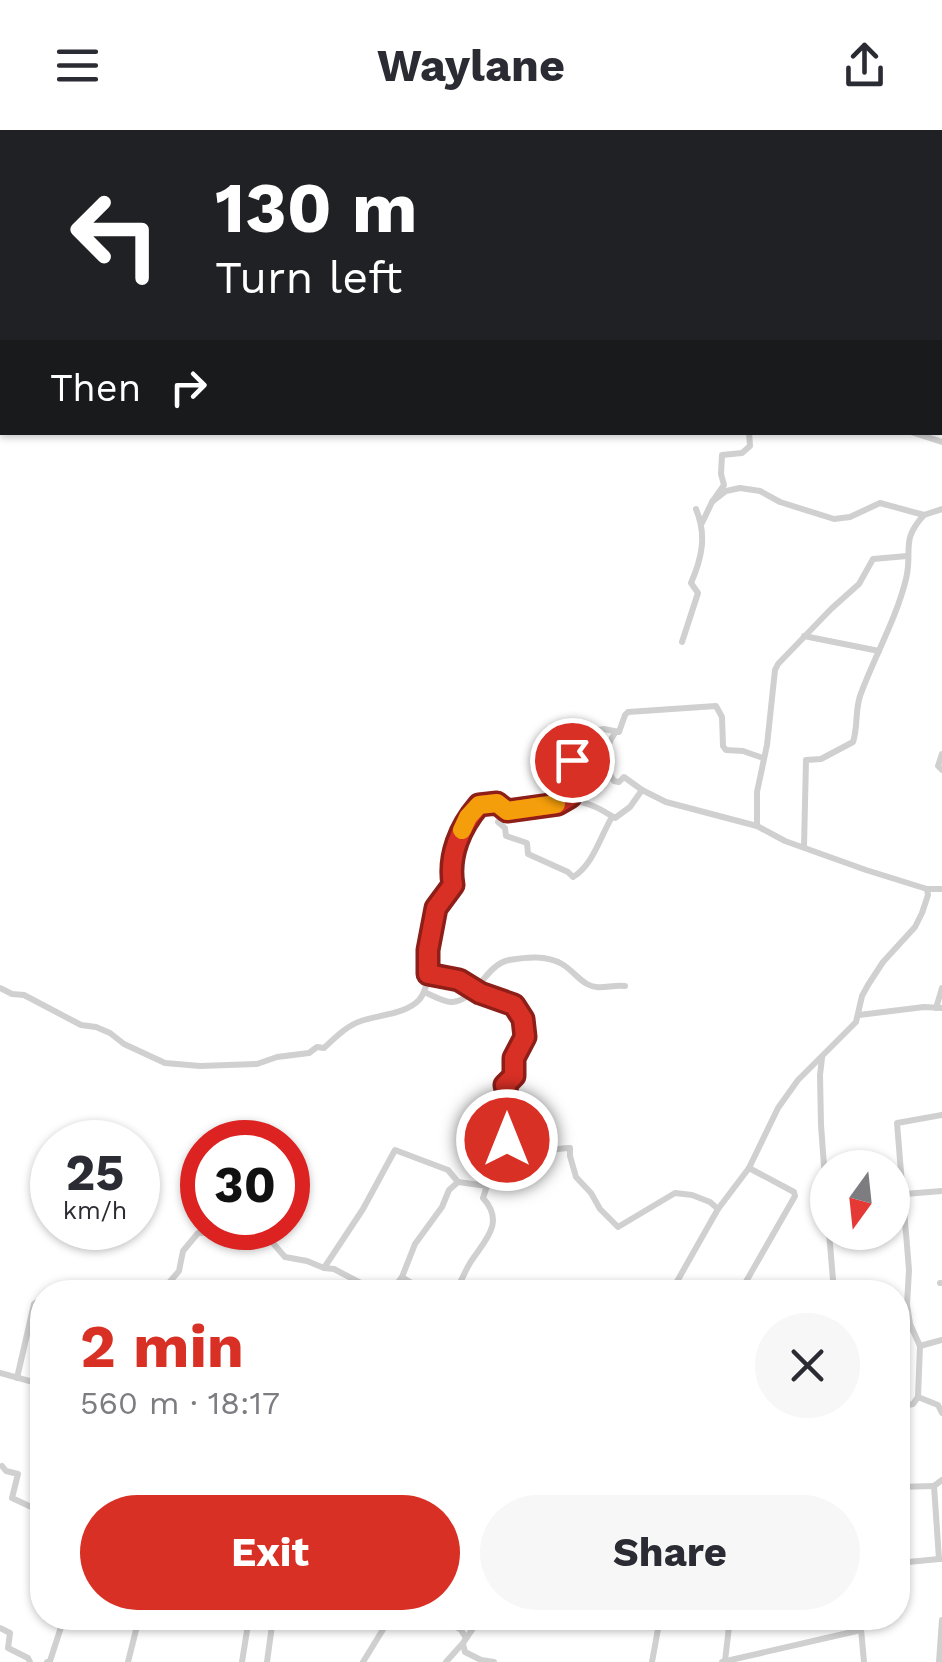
<!DOCTYPE html>
<meta charset="utf-8">
<style>
body{margin:0;font-family:"Work Sans",sans-serif;background:#f7f7f7;color:#2b2b33;height:100vh;display:flex;flex-direction:column;font-size:38px;white-space:nowrap}
*{box-sizing:border-box;margin:0}
p{font-size:32px;color:#7c7c81}
.icon{flex:none;width:55px;height:55px;fill:none;stroke:currentColor;stroke-width:2;stroke-linecap:round;stroke-linejoin:round}
.map{position:relative;flex:1;overflow:hidden}
.panel{position:absolute;left:30px;top:1150px;width:880px;height:350px;display:flex;flex-direction:column;background:#fff;border-radius:40px;box-shadow:0 2px 8px #0004}
.panel>*{flex:none}
.hud{position:absolute;left:0px;top:0px;width:942px;height:305px;box-shadow:0 2px 8px #0004;background:#202124;color:#fff;overflow:hidden}
.needle{width:65px;rotate:195deg}
.fabs{position:absolute;left:810px;top:1020px;display:grid;gap:20px}
.fabs a{display:grid;place-items:center;width:100px;height:100px;border-radius:50%;background:#fff;box-shadow:0 2px 8px #0004;font-size:50px}
.speed{position:absolute;left:30px;top:990px;display:flex;gap:20px;font-size:50px;font-weight:700;text-align:center}
.speed>*{display:grid;place-content:center;width:130px;height:130px;border-radius:50%;background:#fff;box-shadow:0 2px 8px #0004;line-height:1}
.speed small{font-size:25px;font-weight:400}
.speed .limit{border:15px solid #d22;background:#fff;color:#111}
.pin{position:absolute;display:grid;place-items:center;width:85px;height:85px;color:#fff;margin:-42px;border:5px solid #fff;border-radius:50%;box-shadow:0 2px 10px #0007}
.me{position:absolute;width:110px;margin:-55px;rotate:0deg;stroke-linejoin:round;filter:drop-shadow(0 0 8px #0008)}
.turn{display:flex;align-items:center;gap:35px;height:210px;padding:0 50px;font-size:45px}
.turn .icon{width:130px;height:130px;stroke-width:2.5}
.turn b{display:block;font-size:70px;line-height:85px}
.then{display:flex;align-items:center;height:95px;padding:0 50px;background:#0003;gap:20px;font-size:38px}
.round{display:grid;place-items:center;flex:none;width:105px;height:105px;border-radius:52px;background:#f7f7f7}
.head{display:flex;align-items:center;justify-content:space-between;height:170px;padding:0 50px}
h1{font-size:60px;font-weight:700;line-height:75px;color:#d93025}
.cta{display:flex;gap:20px;margin-top:auto;padding:20px 50px}
.cta a{flex:1;height:115px;border-radius:60px;background:#d93025;color:#fff;font-size:40px;font-weight:700;line-height:115px;text-align:center}
.cta a+a{background:#f7f7f7;color:#2b2b33}
header{display:flex;justify-content:space-between;align-items:center;height:130px;padding:0 50px;background:#fff;font-size:45px;font-weight:700}
.map>svg:first-child{display:block}
.lines{fill:none;stroke-linecap:round;stroke-linejoin:round}
.minor{stroke:#d0d0d0;stroke-width:6}
.route-casing{stroke:#8d1f18;stroke-width:25}
.route{stroke:#d93025;stroke-width:18}
.slow{stroke:#f59e0b;stroke-width:18}
</style>
<header><svg class="icon" aria-label="menu" viewBox="0 0 24 24"><path d="M4 6h16M4 12h16M4 18h16"/></svg>Waylane<svg class="icon" aria-label="share" viewBox="0 0 24 24"><path d="M12 15V3M7 8l5-5 5 5M5 13v7h14v-7"/></svg></header>
<div class="map">
<svg width="942" height="1532" viewBox="0 0 942 1532">
<rect width="100%" height="100%" fill="#fff"/>
<g class="lines">
<g class="minor">
<path d="M753 0V2"/>
<path d="M940 73 942 72"/>
<path d="M940 122 942 123"/>
<path d="M940 259 942 260"/>
<path d="M911 302 942 312"/>
<path d="M712 372 726 361 740 358 760 361 780 372 834 389 850 387 880 373 924 385 942 379"/>
<path d="M702 393 712 372 724 355 721 344 722 325 742 323 750 316 749 302"/>
<path d="M804 506 879 521"/>
<path d="M682 512 698 463 691 453C702 428 707 405 696 379"/>
<path d="M615 603C605 616 604 638 614 651L619 652 624 647 642 660 666 672 757 696 785 711 866 740 927 759H942"/>
<path d="M942 624 938 636 942 640"/>
<path d="M642 660 630 677 615 688C608 684 601 679 593 676 571 668 566 672 566 645 567 630 563 643 568 629L582 632 592 601 604 599 619 602 625 585 628 582 716 576 722 587 723 616 726 620 743 621 763 628"/>
<path d="M507 681 498 692 505 698 506 706 527 713 528 724 568 742 573 747C593 735 600 707 612 687"/>
<path d="M757 696V662L767 615 775 540 778 534 831 479 859 454 873 429 907 426"/>
<path d="M804 717 806 630 821 629 853 612C858 597 855 581 860 566 874 527 896 490 906 449 913 420 900 411 924 385"/>
<path d="M428 844 459 850 480 863 515 875 523 889 525 907 514 928 513 946 505 955 509 969 505 993 509 1024"/>
<path d="M0 858 12 864 24 865 81 895 96 897 110 903 124 914 165 933 200 936 257 934 277 927 309 923 317 917 324 918C335 908 346 896 361 891 379 885 406 884 419 870 436 850 424 807 436 780 439 772 448 763 453 755 448 726 460 697 479 675L497 673 507 681 558 674 570 667"/>
<path d="M424 862C432 865 445 873 453 872 478 869 485 835 509 830 527 827 546 825 562 834 571 839 578 849 587 854 599 861 612 854 625 856"/>
<path d="M936 878 942 858"/>
<path d="M859 885 924 877 942 878"/>
<path d="M822 928 820 945 821 995 828 1091"/>
<path d="M942 985 897 993 909 1140 907 1175 910 1194 920 1216 918 1267 938 1275 942 1283"/>
<path d="M892 1065 942 1061"/>
<path d="M829 1102 834 1162"/>
<path d="M324 1138 363 1079 395 1020 448 1040 458 1052"/>
<path d="M940 1153H942"/>
<path d="M460 1155 472 1162"/>
<path d="M165 1162 167 1155 179 1141 183 1121 198 1103 244 1100 272 1112 285 1127 307 1131 324 1138 334 1139 378 1162"/>
<path d="M390 1162 402 1147"/>
<path d="M426 1162 402 1147 415 1114 442 1077 449 1060 458 1052 487 1056 509 1024C529 1024 549 1019 570 1018V1026L576 1047 591 1063 600 1079 618 1097 675 1063 692 1065 710 1072 718 1079"/>
<path d="M454 1162C461 1153 464 1143 470 1133 484 1111 506 1093 483 1068L487 1056"/>
<path d="M671 1162 718 1079 749 1038 778 978 798 950 856 892 862 866 868 855 883 832 915 797 922 783 928 765 927 759"/>
<path d="M740 1162 795 1066 794 1062 749 1038"/>
<path d="M920 1216 942 1210"/>
<path d="M0 1243 33 1252 42 1248"/>
<path d="M17 1248 34 1174 37 1172 42 1174"/>
<path d="M898 1277 913 1274 918 1267"/>
<path d="M2 1336 6 1341 18 1344 12 1368 42 1382"/>
<path d="M942 1350 934 1356 939 1429H942"/>
<path d="M898 1357 934 1356"/>
<path d="M898 1433 939 1429"/>
<path d="M443 1488 461 1500 466 1508"/>
<path d="M630 1488 659 1491"/>
<path d="M860 1488 864 1532"/>
<path d="M0 1498 10 1503 8 1518 28 1528 30 1532"/>
<path d="M463 1514 465 1522 481 1530 494 1532"/>
<path d="M725 1531 730 1488"/>
<path d="M47 1532 50 1531 64 1488"/>
<path d="M128 1532 139 1488"/>
<path d="M242 1532 249 1488"/>
<path d="M267 1532 273 1488"/>
<path d="M363 1532 390 1488"/>
<path d="M446 1532 463 1513 480 1488"/>
<path d="M652 1532 660 1488"/>
<path d="M722 1532 861 1500"/>
<path d="M939 1532 942 1490"/>
</g>
</g>
<g class="lines">
<defs>
<path id="route" d="M507 1010 505 993 510 978 505 955 514 946V928L525 907 523 889 514 875 480 863 459 850 428 844V820L436 778 453 755C448 726 460 697 479 675L497 673 507 681 558 674 570 667C565 657 563 638 568 629L572 630"/>
</defs>
<use href="#route" class="route-casing"/>
<use href="#route" class="route"/>
<path class="slow" d="M462 700 468 687 479 675 497 673 507 681 556 674"/>
</g>
</svg>
<div class="fabs">
<a><svg class="needle" viewBox="-14 -14 28 28"><path d="M0-13l5 13h-10z" fill="#e53935"/><path d="M0 13l5-13h-10z" fill="#7c7c81"/></svg></a>
</div>
<div class="speed"><div>25<small>km/h</small></div><div class="limit">30</div></div>
<div class="pin" style="left:572px;top:630px;background:#d93025"><svg class="icon" aria-label="arrive" viewBox="0 0 24 24"><path d="M6 21V4h12l-3 4 3 4H6"/></svg></div>
<svg class="me" style="left:507px;top:1010px" viewBox="-20 -20 40 40"><circle r="17" fill="#d93025" stroke="#fff" stroke-width="3"/><path d="M0-11L8 9 0 5-8 9z" fill="#fff"/></svg>
<div class="hud">
<div class="turn"><svg class="icon" aria-label="left" viewBox="0 0 24 24"><path d="M17 20v-9H6M10 6l-5 5 5 5"/></svg><div><b>130 m</b>Turn left</div></div>
<div class="then">Then<svg class="icon" aria-label="right" viewBox="0 0 24 24"><path d="M7 20v-9h11M14 6l5 5-5 5"/></svg></div>
</div>
<section class="panel">
<div class="head"><div><h1>2 min</h1><p>560 m · 18:17</p></div><a class="round"><svg class="icon" aria-label="close" viewBox="0 0 24 24"><path d="M6 6l12 12M18 6L6 18"/></svg></a></div>
<div class="cta"><a>Exit</a><a>Share</a></div>
</section>
</div>
